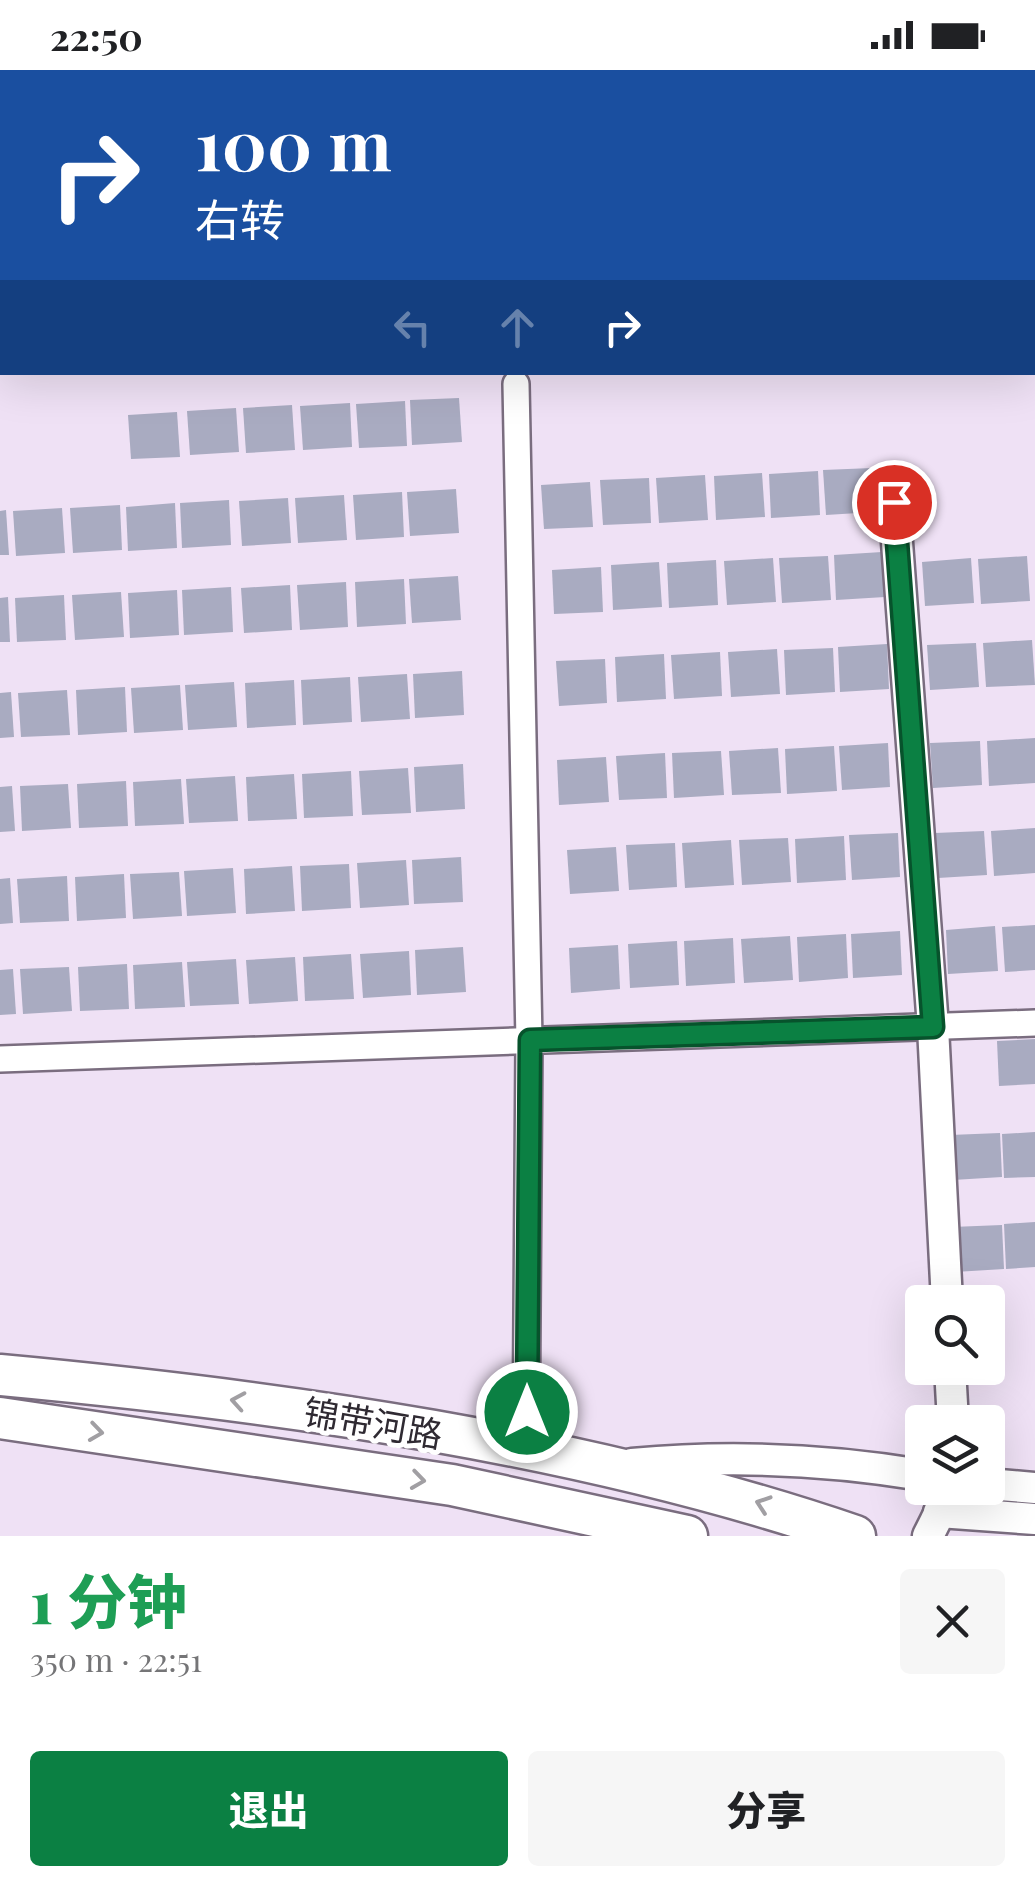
<!DOCTYPE html>
<html lang="zh">
<meta charset="utf-8">
<style>
body{margin:0;font-family:"Playfair Display","Noto Sans SC",serif;background:#f6f6f6;color:#202124;height:100vh;display:flex;flex-direction:column;font-size:38px;white-space:nowrap}
*{box-sizing:border-box;margin:0}
p{font-size:32px;color:#757577}
.icon{flex:none;width:55px;height:55px;fill:none;stroke:currentColor;stroke-width:2;stroke-linecap:round;stroke-linejoin:round}
.map{position:relative;height:1466px;overflow:hidden}
.details{display:flex;flex-direction:column;background:#fff;flex:1}
.details>*{flex:none}
.top-card{position:absolute;left:0px;top:0px;width:1035px;height:305px;box-shadow:0 10px 40px #0002;background:#1a4fa0;color:#fff;overflow:hidden}
.fabs{position:absolute;left:905px;top:1215px;display:grid;gap:20px}
.fabs a{display:grid;place-items:center;width:100px;height:100px;border-radius:10px;background:#fff;box-shadow:0 10px 40px #0002;font-size:50px}
.pin{position:absolute;display:grid;place-items:center;width:85px;height:85px;color:#fff;margin:-42px;border:5px solid #fff;border-radius:50%;box-shadow:0 2px 10px #0007}
.me{position:absolute;width:110px;margin:-55px;rotate:0deg;stroke-linejoin:round;filter:drop-shadow(0 0 8px #0008)}
.turn{display:flex;align-items:center;gap:35px;height:210px;padding:0 30px;font-size:45px}
.turn .icon{width:130px;height:130px;stroke-width:2.5}
.turn b{display:block;font-size:70px;line-height:85px}
.lanes{display:flex;align-items:center;height:95px;padding:0 30px;background:#0003;justify-content:center;gap:50px;direction:ltr}
.lanes .off{opacity:.35}
.round{display:grid;place-items:center;flex:none;width:105px;height:105px;border-radius:10px;background:#f6f6f6}
.headline{display:flex;align-items:center;justify-content:space-between;height:170px;padding:0 30px}
h1{font-size:60px;font-weight:800;line-height:75px;color:#1e9e55}
.cta{display:flex;gap:20px;margin-top:auto;padding:20px 30px}
.cta a{flex:1;height:115px;border-radius:10px;background:#0b8043;color:#fff;font-size:40px;font-weight:800;line-height:115px;text-align:center}
.cta a+a{background:#f6f6f6;color:#202124}
.status{display:flex;justify-content:space-between;align-items:center;height:70px;padding:0 50px;background:#fff;direction:ltr}
.status svg{height:28px;fill:currentColor}
.map>svg:first-child{display:block}
.building{fill:#a9abc1}
.lines{fill:none;stroke-linecap:round;stroke-linejoin:round}
.minor-casing{stroke:#7a6d7f;stroke-width:30}
.tertiary-casing{stroke:#7a6d7f;stroke-width:35}
.primary-casing{stroke:#7a6d7f;stroke-width:45}
.minor{stroke:#fff;stroke-width:25}
.tertiary{stroke:#fff;stroke-width:30}
.primary{stroke:#fff;stroke-width:40}
.oneway{stroke:#a19fa3}
.route-casing{stroke:#07532c;stroke-width:25}
.route{stroke:#0b8043;stroke-width:18}
.labels{text-anchor:middle;stroke-width:10;stroke-linejoin:round;paint-order:stroke}
.street-label{font-size:35px;fill:#2f2a32;stroke:#fff}
</style>
<div class="status"><b>22:50</b><svg viewBox="0 0 49 12"><path d="M0 12V9h3v3zM5 12V6h3v6zM10 12V3h3v9zM15 12V0h3v12zM26 1h20v11H26zM47 4h2v5h-2z"/></svg></div>
<div class="map">
<svg width="1035" height="1466" viewBox="0 0 1035 1466">
<rect width="100%" height="100%" fill="#efe1f5"/>
<g class="building">
<path d="M459 328 462 372 412 375 410 330Z"/>
<path d="M405 331 407 376 359 378 356 334Z"/>
<path d="M350 333 352 377 303 380 300 336Z"/>
<path d="M292 335 295 380 246 383 243 338Z"/>
<path d="M236 338 239 382 190 385 187 341Z"/>
<path d="M177 342 180 387 131 389 128 345Z"/>
<path d="M872 398 874 442 826 445 823 400Z"/>
<path d="M818 401 820 445 771 448 769 404Z"/>
<path d="M762 403 765 447 716 450 714 406Z"/>
<path d="M705 405 708 450 659 453 656 408Z"/>
<path d="M649 408 651 453 603 455 600 410Z"/>
<path d="M590 412 593 457 544 459 541 415Z"/>
<path d="M456 419 459 463 410 466 407 422Z"/>
<path d="M402 422 404 467 356 470 353 425Z"/>
<path d="M344 425 347 470 298 473 295 428Z"/>
<path d="M288 428 291 473 242 476 239 431Z"/>
<path d="M229 430 231 475 182 478 180 433Z"/>
<path d="M175 433 177 478 128 481 126 437Z"/>
<path d="M120 435 122 480 73 483 70 438Z"/>
<path d="M62 438 65 483 16 486 13 441Z"/>
<path d="M6 440 9 485H0V441Z"/>
<path d="M882 482 885 527 836 530 834 485Z"/>
<path d="M828 486 831 530 782 533 779 488Z"/>
<path d="M1027 486 1030 531 981 534 978 489Z"/>
<path d="M773 488 776 532 727 535 724 491Z"/>
<path d="M971 488 974 533 925 536 922 492Z"/>
<path d="M716 490 718 535 669 538 667 493Z"/>
<path d="M659 492 662 537 613 540 611 495Z"/>
<path d="M601 497 603 542 554 544 552 500Z"/>
<path d="M458 506 461 550 412 553 409 509Z"/>
<path d="M404 509 406 554 357 557 355 512Z"/>
<path d="M346 512 348 557 300 560 297 515Z"/>
<path d="M290 515 292 560 244 563 241 518Z"/>
<path d="M231 517 233 562 184 565 182 520Z"/>
<path d="M177 520 179 565 130 568 128 523Z"/>
<path d="M121 522 124 567 75 570 72 525Z"/>
<path d="M64 525 66 570 17 572 15 528Z"/>
<path d="M8 527 10 572H0V528Z"/>
<path d="M1032 570 1035 615 986 617 983 573Z"/>
<path d="M976 573 979 617 930 620 927 575Z"/>
<path d="M887 574 889 619 840 622 838 577Z"/>
<path d="M833 578 835 622 786 625 784 580Z"/>
<path d="M777 579 780 624 731 627 728 582Z"/>
<path d="M720 582 722 626 674 629 671 585Z"/>
<path d="M664 584 666 629 617 632 615 587Z"/>
<path d="M605 589 607 633 559 636 556 591Z"/>
<path d="M462 601 464 645 415 648 413 604Z"/>
<path d="M407 604 410 649 361 652 358 607Z"/>
<path d="M350 607 352 652 303 655 301 610Z"/>
<path d="M294 610 296 655 247 658 245 613Z"/>
<path d="M234 612 237 657 188 660 185 615Z"/>
<path d="M180 615 183 660 134 663 131 618Z"/>
<path d="M125 617 127 662 78 665 76 620Z"/>
<path d="M67 620 70 665 21 667 18 623Z"/>
<path d="M11 622 14 667 0 668V623Z"/>
<path d="M1035 668V713L989 716 987 671Z"/>
<path d="M980 671 982 715 933 718 930 673Z"/>
<path d="M888 673 890 717 842 720 839 676Z"/>
<path d="M834 676 837 721 787 724 785 679Z"/>
<path d="M778 678 781 723 732 725 729 681Z"/>
<path d="M721 681 724 725 674 728 672 683Z"/>
<path d="M665 683 667 728 619 730 616 686Z"/>
<path d="M606 687 609 732 559 735 557 690Z"/>
<path d="M463 694 465 739 416 742 414 697Z"/>
<path d="M408 698 411 743 362 745 359 701Z"/>
<path d="M351 701 353 746 304 748 302 704Z"/>
<path d="M294 704 297 749 248 751 246 707Z"/>
<path d="M235 706 238 751 189 753 186 709Z"/>
<path d="M181 709 184 754 135 756 133 712Z"/>
<path d="M126 711 128 756 79 758 77 714Z"/>
<path d="M68 714 71 758 22 761 20 716Z"/>
<path d="M12 716 15 761 0 762V717Z"/>
<path d="M1035 758V803L994 806 991 761Z"/>
<path d="M984 761 987 805 938 808 935 763Z"/>
<path d="M898 763 900 807 852 810 849 765Z"/>
<path d="M844 766 846 810 797 813 795 769Z"/>
<path d="M788 768 791 812 742 815 739 770Z"/>
<path d="M731 770 734 815 685 818 682 773Z"/>
<path d="M675 773 677 817 629 820 626 775Z"/>
<path d="M616 777 619 821 570 824 567 780Z"/>
<path d="M461 787 463 832 414 834 412 790Z"/>
<path d="M406 790 409 835 360 838 357 793Z"/>
<path d="M349 794 351 838 302 841 300 796Z"/>
<path d="M292 796 295 841 246 844 244 799Z"/>
<path d="M233 798 236 843 187 846 184 801Z"/>
<path d="M179 802 182 846 133 849 130 804Z"/>
<path d="M124 804 126 848 77 851 75 807Z"/>
<path d="M67 806 69 851 20 853 17 809Z"/>
<path d="M10 808 13 853 0 854V809Z"/>
<path d="M1035 855V900L1005 902 1002 857Z"/>
<path d="M995 856 998 901 948 904 946 860Z"/>
<path d="M900 861 902 905 853 908 851 864Z"/>
<path d="M846 864 848 908 799 912 797 867Z"/>
<path d="M790 866 793 910 744 913 741 869Z"/>
<path d="M733 868 735 913 686 916 684 871Z"/>
<path d="M677 871 679 915 630 918 628 874Z"/>
<path d="M618 875 620 919 571 923 569 878Z"/>
<path d="M463 877 466 922 417 925 415 880Z"/>
<path d="M409 881 411 925 363 928 360 884Z"/>
<path d="M351 884 354 929 305 931 303 887Z"/>
<path d="M295 887 298 931 249 934 246 890Z"/>
<path d="M236 889 239 934 190 936 187 892Z"/>
<path d="M182 892 185 937 135 939 133 895Z"/>
<path d="M127 894 129 939 80 941 78 897Z"/>
<path d="M69 897 72 941 23 944 20 899Z"/>
<path d="M13 899 16 944 0 945V900Z"/>
<path d="M1035 969V1014L999 1016 997 971Z"/>
<path d="M1035 1062V1107L1004 1108 1002 1064Z"/>
<path d="M1000 1063 1002 1107 953 1110 950 1065Z"/>
<path d="M1035 1152V1197L1006 1199 1004 1154Z"/>
<path d="M1002 1155 1004 1199 955 1202 952 1157Z"/>
</g>
<g class="lines">
<defs>
<g id="minor">
<path d="M516 314 529 971 526 1380"/>
<path d="M0 989 1035 953"/>
</g>
<g id="tertiary">
<path d="M894 432 933 957 947 1232"/>
<path d="M950 1298 953 1352"/>
<path d="M632 1394C730 1385 825 1389 922 1405"/>
<path d="M988 1414 1035 1418"/>
<path d="M939 1442 1035 1449"/>
<path d="M928 1466 952 1418"/>
</g>
<g id="primary">
<path d="M0 1305C281 1331 587 1374 855 1466"/>
<path d="M0 1348 452 1415 687 1466"/>
</g>
</defs>
<use href="#minor" class="minor-casing"/>
<use href="#tertiary" class="tertiary-casing"/>
<use href="#primary" class="primary-casing"/>
<use href="#minor" class="minor"/>
<use href="#tertiary" class="tertiary"/>
<use href="#primary" class="primary"/>
</g>
<defs><path id="oneway-chevron" d="M-2-3.5L2.5 0L-2 3.5" fill="none" stroke-width="1.6" stroke-linecap="round" stroke-linejoin="round" transform="scale(2.5)"/></defs>
<g class="oneway">
<use href="#oneway-chevron" transform="translate(238 1331) rotate(-170)"/>
<use href="#oneway-chevron" transform="translate(96 1362) rotate(8)"/>
<use href="#oneway-chevron" transform="translate(418 1410) rotate(8)"/>
<use href="#oneway-chevron" transform="translate(763 1434) rotate(-161)"/>
</g>
<g class="lines">
<defs>
<path id="route" d="M527 1342 530 970 933 957 894 432"/>
</defs>
<use href="#route" class="route-casing"/>
<use href="#route" class="route"/>
</g>
<g class="labels">
<g class="street-label">
<text transform="translate(373 1354) rotate(10)" y="12">锦带河路</text>
</g>
</g>
</svg>
<div class="fabs">
<a><svg class="icon" aria-label="search" viewBox="0 0 24 24"><circle cx="10" cy="10" r="6"/><path d="M15 15l6 6"/></svg></a>
<a><svg class="icon" aria-label="layers" viewBox="0 0 24 24"><path d="M12 4l9 5-9 5-9-5zM3 14l9 5 9-5"/></svg></a>
</div>
<div class="pin" style="left:894px;top:432px;background:#d93025"><svg class="icon" aria-label="arrive" viewBox="0 0 24 24"><path d="M6 21V4h12l-3 4 3 4H6"/></svg></div>
<svg class="me" style="left:527px;top:1342px" viewBox="-20 -20 40 40"><circle r="17" fill="#0b8043" stroke="#fff" stroke-width="3"/><path d="M0-11L8 9 0 5-8 9z" fill="#fff"/></svg>
<div class="top-card">
<div class="turn"><svg class="icon" aria-label="right" viewBox="0 0 24 24"><path d="M7 20v-9h11M14 6l5 5-5 5"/></svg><div><b>100 m</b>右转</div></div>
<div class="lanes"><svg class="icon off" aria-label="left" viewBox="0 0 24 24"><path d="M17 20v-9H6M10 6l-5 5 5 5"/></svg><svg class="icon off" aria-label="ahead" viewBox="0 0 24 24"><path d="M12 20V5M6 11l6-6 6 6"/></svg><svg class="icon" aria-label="right" viewBox="0 0 24 24"><path d="M7 20v-9h11M14 6l5 5-5 5"/></svg></div>
</div>
</div>
<section class="details">
<div class="headline"><div><h1>1 分钟</h1><p>350 m · 22:51</p></div><a class="round"><svg class="icon" aria-label="close" viewBox="0 0 24 24"><path d="M6 6l12 12M18 6L6 18"/></svg></a></div>
<div class="cta"><a>退出</a><a>分享</a></div>
</section>
